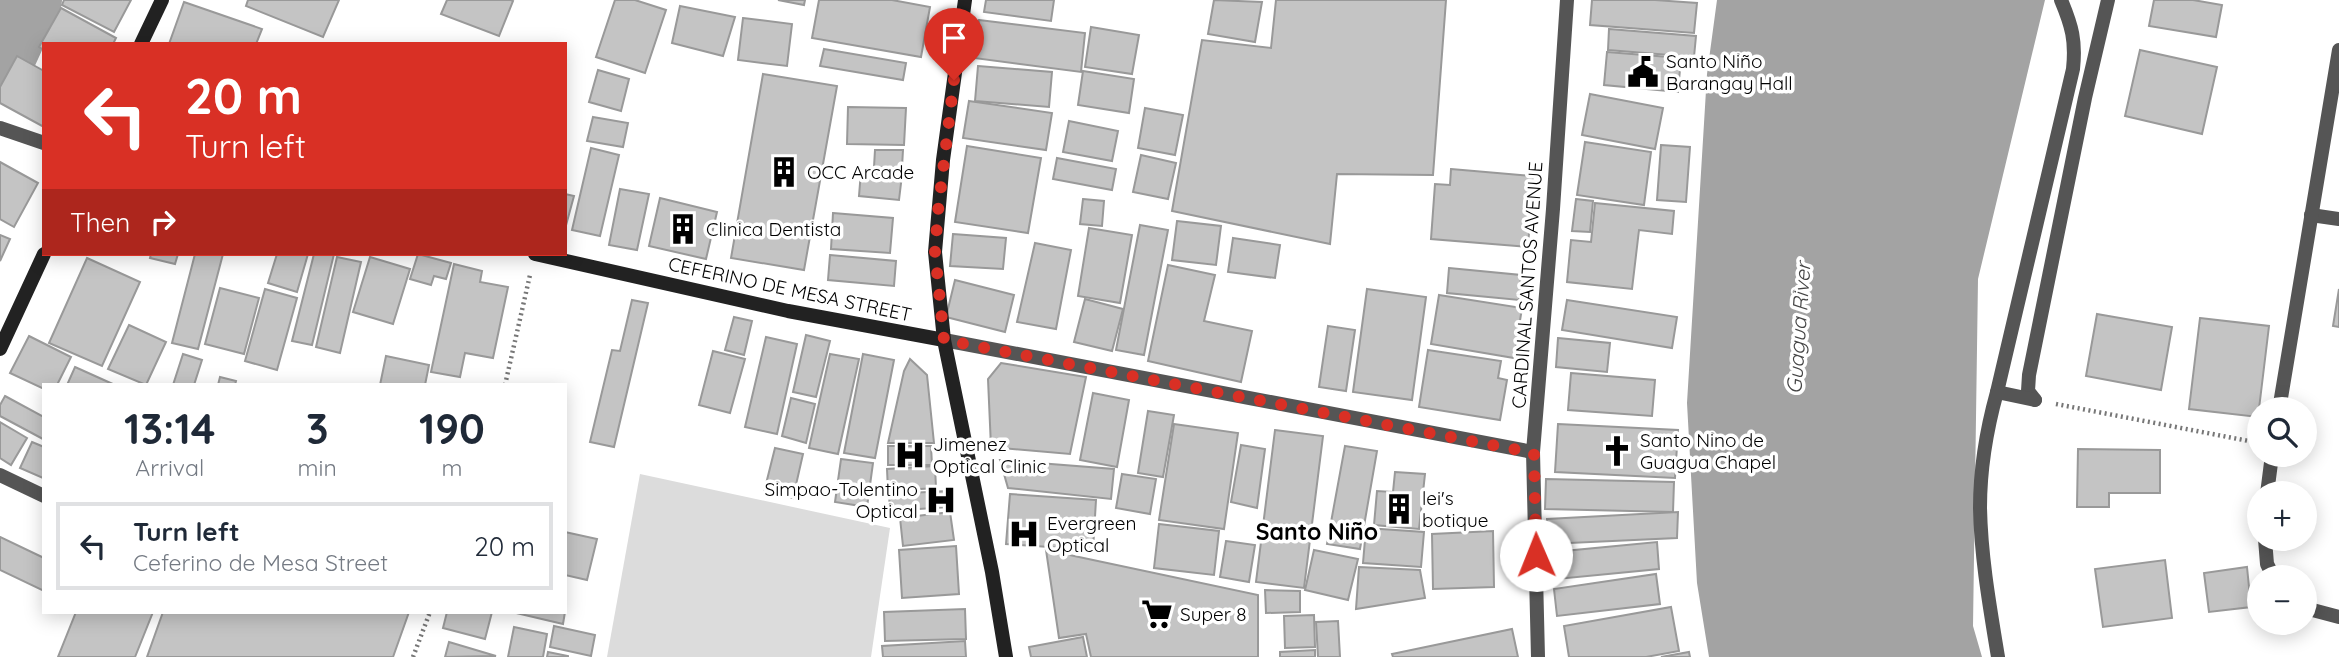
<!DOCTYPE html>
<meta charset="utf-8">
<style>
body{margin:0;font-family:Quicksand,sans-serif;background:#f2f2f3;color:#1f2937;height:100vh;display:flex;flex-direction:column;font-size:26px;white-space:nowrap}
*{box-sizing:border-box;margin:0}
p{font-size:23px;color:#747a83}
.icon{flex:none;width:38px;height:38px;fill:none;stroke:currentColor;stroke-width:2;stroke-linecap:round;stroke-linejoin:round}
.map{position:relative;flex:1;overflow:hidden}
.panel{position:absolute;left:42px;top:383px;width:525px;height:231px;display:flex;flex-direction:column;background:#fff;border-radius:0px;box-shadow:0 4px 18px #0003}
.panel>*{flex:none}
.top-card{position:absolute;left:42px;top:42px;width:525px;height:214px;border-radius:0px;box-shadow:0 4px 18px #0003;background:#d93025;color:#fff;overflow:hidden}
.buttons{position:absolute;left:2247px;top:397px;display:grid;gap:14px}
.buttons a{display:grid;place-items:center;width:70px;height:70px;border-radius:50%;background:#fff;box-shadow:0 4px 18px #0003;font-size:35px}
.pin{position:absolute;display:grid;place-items:center;width:60px;height:60px;color:#fff;margin:-72px -30px;border-radius:50% 50% 50% 0;rotate:-45deg;box-shadow:0 0 7px #0007}
.pin .icon{rotate:45deg}
.me{position:absolute;width:77px;margin:-38px;rotate:359deg;stroke-linejoin:round;filter:drop-shadow(0 0 5px #0008)}
.turn{display:flex;align-items:center;gap:24px;height:147px;padding:0 28px;font-size:32px}
.turn .icon{width:91px;height:91px;stroke-width:2.5}
.turn b{display:block;font-size:49px;line-height:60px}
.then{display:flex;align-items:center;height:66px;padding:0 28px;background:#0003;gap:14px;font-size:26px}
.eta{display:flex;justify-content:space-evenly;align-items:center;height:119px;text-align:center}
.eta b{font-size:42px;font-weight:700;line-height:49px}
ul{padding:0;list-style:none}
li{display:flex;align-items:center;gap:21px;height:88px;margin:0 14px 10px;padding:0 14px;border:4px solid #e0e1e3;border-radius:0px}
li div{flex:1}
li b{display:block;font-size:26px}
li em{font-style:normal}
.map>svg:first-child{display:block}
.green{fill:#dcdcdc}
.water{fill:#a3a3a3}
.lines{fill:none;stroke-linecap:round;stroke-linejoin:round}
.river{stroke:#a3a3a3;stroke-width:60}
.building{fill:#c4c4c4;stroke:#999;stroke-width:2}
.path{stroke:#777;stroke-width:4.5;stroke-dasharray:2 3.5;stroke-linecap:butt}
.lane{stroke:#555;stroke-width:14}
.street{stroke:#555;stroke-width:14}
.secondary{stroke:#222;stroke-width:14}
.route{stroke:#d93025;stroke-width:12;stroke-dasharray:0 21.6}
.labels{text-anchor:middle;stroke-width:7;stroke-linejoin:round;paint-order:stroke}
.poi-label{font-size:19px;fill:#000;stroke:#fff;text-anchor:start}
.street-label{font-size:19px;fill:#000;stroke:#fff}
.water-label{font-size:21px;font-style:italic;fill:#444;stroke:#fff}
.quarter-label{font-size:23px;font-weight:bold;fill:#000;stroke:#fff}
</style>
<div class="map">
<svg width="2339" height="657" viewBox="0 0 2339 657">
<rect width="100%" height="100%" fill="#fff"/>
<path class="green" d="M640 474 890 528 871 657H607Z"/>
<path class="water" d="M1717 0H2045L1978 279 1973 626 1982 657H1709L1697 583 1687 403 1707 74Z"/>
<g class="lines">
<path class="river" d="M0 70 32 0"/>
</g>
<g class="building">
<path d="M64 0H131L114 32 62 5Z"/>
<path d="M248 0H339L323 37 246 6Z"/>
<path d="M447 0H511L513 1 499 36 441 14Z"/>
<path d="M615 0H635L666 10 645 73 596 57Z"/>
<path d="M778 0H805L804 5Z"/>
<path d="M819 0H892L930 7 921 57 812 38Z"/>
<path d="M986 0H1054L1051 21 984 12Z"/>
<path d="M1214 0 1262 2 1255 42 1208 34Z"/>
<path d="M1276 0H1446L1433 175 1337 174 1330 244 1172 211 1202 40 1271 48Z"/>
<path d="M1592 0H1655L1697 3 1694 33 1590 25Z"/>
<path d="M2154 0H2193L2222 5 2216 37 2149 26Z"/>
<path d="M184 2 262 29 256 44H169Z"/>
<path d="M680 6 735 17 723 56 672 43Z"/>
<path d="M61 8 116 38 113 44H44V50L39 47Z"/>
<path d="M743 18 792 24 787 66 738 60Z"/>
<path d="M979 20 1085 33 1081 72 974 58Z"/>
<path d="M1091 27 1139 35 1132 74 1085 67Z"/>
<path d="M1609 29 1696 36 1694 57 1608 50Z"/>
<path d="M824 49 906 63 903 80 820 66Z"/>
<path d="M2140 50 2217 67 2202 134 2125 116Z"/>
<path d="M1607 52 1681 58 1678 92 1604 85Z"/>
<path d="M17 56 44 71V127L0 103V87Z"/>
<path d="M978 66 1052 72 1049 107 975 101Z"/>
<path d="M598 70 629 79 621 111 589 102Z"/>
<path d="M1083 71 1134 79 1129 113 1078 105Z"/>
<path d="M763 74 837 86 804 270 731 258Z"/>
<path d="M1590 94 1663 108 1655 149 1582 135Z"/>
<path d="M969 101 1052 113 1046 150 963 138Z"/>
<path d="M848 107 906 108 904 145 847 144Z"/>
<path d="M1145 108 1183 115 1175 155 1138 148Z"/>
<path d="M593 117 628 123 623 147 587 141Z"/>
<path d="M1069 121 1118 131 1112 161 1063 152Z"/>
<path d="M1585 142 1651 152 1644 205 1577 195Z"/>
<path d="M1661 145 1690 147 1686 202 1657 200Z"/>
<path d="M967 146 1041 158 1028 233 955 222Z"/>
<path d="M591 148 619 155 600 236 572 230Z"/>
<path d="M875 150H903L902 167H874Z"/>
<path d="M1141 155 1176 163 1168 199 1133 192Z"/>
<path d="M1057 158 1116 169 1112 190 1053 179Z"/>
<path d="M0 162 38 183 14 227 0 219Z"/>
<path d="M1451 169 1533 176 1528 247 1431 239 1435 184 1450 185Z"/>
<path d="M861 171 902 175 899 200 859 196Z"/>
<path d="M620 189 649 194 637 250 609 245Z"/>
<path d="M565 194 574 196 565 229Z"/>
<path d="M660 198 717 212 706 259 649 246Z"/>
<path d="M1083 199 1104 201 1102 226 1080 224Z"/>
<path d="M1576 199 1593 201 1590 232 1572 231Z"/>
<path d="M1595 203 1674 211 1672 234 1639 230 1632 289 1567 282 1571 240 1591 242Z"/>
<path d="M833 213 893 218 890 253 831 249Z"/>
<path d="M1177 221 1221 226 1216 265 1172 260Z"/>
<path d="M1140 225 1168 230 1144 355 1116 350Z"/>
<path d="M1089 228 1132 235 1120 303 1078 296Z"/>
<path d="M953 234 1006 238 1003 269 950 266Z"/>
<path d="M0 235 10 239 0 261Z"/>
<path d="M1233 238 1280 245 1275 278 1228 272Z"/>
<path d="M1035 243 1071 250 1056 329 1017 322Z"/>
<path d="M151 254H178L175 264 150 258Z"/>
<path d="M195 254H223L198 349 172 343Z"/>
<path d="M277 254H308L297 292 268 283Z"/>
<path d="M314 254H334L312 345 292 341Z"/>
<path d="M418 254 451 263 446 279 434 276 431 285 410 279Z"/>
<path d="M830 255 896 261 894 286 828 280Z"/>
<path d="M337 257 361 262 340 353 316 347Z"/>
<path d="M370 257 410 269 393 324 353 312Z"/>
<path d="M87 258 140 282 102 366 49 343Z"/>
<path d="M454 264 482 271 480 282 508 287 493 358 465 353 460 377 431 372Z"/>
<path d="M1168 265 1215 275 1204 321 1252 331 1241 382 1148 361Z"/>
<path d="M1449 268 1521 275 1519 300 1447 293Z"/>
<path d="M955 280 1014 295 1005 332 946 317Z"/>
<path d="M220 288 259 298 244 354 205 344Z"/>
<path d="M265 289 297 298 277 370 245 361Z"/>
<path d="M1367 289 1426 297 1412 400 1353 392Z"/>
<path d="M2339 289V327L2333 326Z"/>
<path d="M1439 295 1522 308 1514 358 1431 344Z"/>
<path d="M1085 299 1123 309 1112 351 1074 342Z"/>
<path d="M632 300 648 303 614 447 590 442 612 350 620 351Z"/>
<path d="M1567 300 1677 317 1672 348 1562 330Z"/>
<path d="M2097 314 2172 327 2161 390 2086 376Z"/>
<path d="M734 317 752 321 744 355 725 350Z"/>
<path d="M2200 318 2269 326 2258 417 2189 409Z"/>
<path d="M129 325 166 342 146 385 108 369Z"/>
<path d="M1328 326 1355 330 1346 391 1319 387Z"/>
<path d="M806 335 830 341 816 397 793 392Z"/>
<path d="M29 336 71 357 57 385H44V389L10 373Z"/>
<path d="M766 337 797 344 777 434 745 427Z"/>
<path d="M1558 338 1610 343 1607 372 1556 367Z"/>
<path d="M1428 350 1501 361 1498 378 1507 380 1500 420 1419 407Z"/>
<path d="M713 351 745 359 730 413 699 405Z"/>
<path d="M183 354 202 360 194 385H173Z"/>
<path d="M830 354 859 359 838 454 809 448Z"/>
<path d="M863 354 894 360 875 458 844 453Z"/>
<path d="M386 356 429 365 425 385H380Z"/>
<path d="M910 359 927 375 934 443H888L904 371Z"/>
<path d="M1001 363 1086 377 1070 454 991 447 988 379Z"/>
<path d="M75 367 115 385H67Z"/>
<path d="M1571 373 1655 380 1652 416 1568 410Z"/>
<path d="M220 377 236 381 235 385H218Z"/>
<path d="M1093 393 1129 400 1117 467 1080 460Z"/>
<path d="M5 396 44 417 43 439 0 416V405Z"/>
<path d="M791 398 815 404 806 443 782 436Z"/>
<path d="M1148 411 1174 415 1163 477 1138 473Z"/>
<path d="M0 422 27 438 11 465 0 458Z"/>
<path d="M1174 424 1238 433 1224 529 1159 520Z"/>
<path d="M1558 424 1678 430 1675 478 1555 472Z"/>
<path d="M1275 430 1323 436 1304 588 1256 582Z"/>
<path d="M32 442 44 447 43 478 20 468Z"/>
<path d="M1241 445 1265 449 1257 508 1231 502Z"/>
<path d="M888 446H931L932 465H888Z"/>
<path d="M1345 446 1377 451 1360 549 1327 544Z"/>
<path d="M775 448 803 454 793 498 764 492Z"/>
<path d="M2078 449 2160 450V493H2109V507H2077Z"/>
<path d="M841 459 873 463 867 507 835 502Z"/>
<path d="M1000 460 1114 469 1111 499 1008 488Z"/>
<path d="M935 466 936 488 888 491 887 469Z"/>
<path d="M1395 472 1425 474 1419 529 1374 525 1377 491 1393 492Z"/>
<path d="M1122 474 1156 479 1150 514 1116 508Z"/>
<path d="M1546 479 1674 482 1673 512 1545 509Z"/>
<path d="M947 491 948 507 890 511 889 494Z"/>
<path d="M1010 494 1096 500 1093 550 1006 544Z"/>
<path d="M950 512 954 540 903 546 900 518Z"/>
<path d="M1678 512 1677 538 1548 544 1547 519Z"/>
<path d="M1159 524 1219 531 1214 575 1154 568Z"/>
<path d="M1366 528 1424 532 1421 567 1363 563Z"/>
<path d="M1493 531 1494 587 1433 589 1432 534Z"/>
<path d="M565 532 597 539 587 580 565 575Z"/>
<path d="M0 537 44 558V591L0 570Z"/>
<path d="M1226 541 1255 545 1249 582 1220 577Z"/>
<path d="M1657 542 1659 569 1557 579 1554 552Z"/>
<path d="M956 546 959 594 902 598 899 550Z"/>
<path d="M1046 550 1258 595V657H1091L1086 634 1059 638Z"/>
<path d="M1314 550 1358 559 1348 600 1305 590Z"/>
<path d="M2165 560 2172 618 2103 627 2095 569Z"/>
<path d="M1359 567 1420 570 1425 598 1356 609Z"/>
<path d="M2247 567 2251 607 2209 612 2204 573Z"/>
<path d="M1656 574 1660 604 1557 616 1554 589Z"/>
<path d="M1265 590 1300 591V612L1266 613Z"/>
<path d="M1671 607 1679 651 1646 657H1569L1564 626Z"/>
<path d="M965 609 966 639 885 641 884 612Z"/>
<path d="M76 612H153L135 657H58Z"/>
<path d="M163 612H409L393 657H147Z"/>
<path d="M447 612H492L485 639 443 628Z"/>
<path d="M512 612H565L563 624Z"/>
<path d="M1314 615 1315 647 1285 648 1284 616Z"/>
<path d="M1338 621 1340 657H1318L1316 622Z"/>
<path d="M554 626 595 635 591 656 550 647Z"/>
<path d="M514 627 547 634 543 657H508Z"/>
<path d="M1512 629 1518 657H1393L1392 654Z"/>
<path d="M1083 637 1087 657H1031L1029 647Z"/>
<path d="M965 641 966 657H883L882 646Z"/>
<path d="M449 642 496 656 445 657Z"/>
<path d="M1315 650V657H1280V652Z"/>
<path d="M548 652 568 656V657H547Z"/>
<path d="M1689 652 1690 657H1661Z"/>
</g>
<g class="lines">
<g class="path">
<path d="M505 385 530 275"/>
<path d="M2056 404 2254 442"/>
<path d="M413 657 430 612"/>
</g>
<path class="lane" d="M0 475 44 496"/>
<g class="street">
<path d="M0 128 44 143"/>
<path d="M2311 215 2339 219"/>
<path d="M944 340 1533 452"/>
<path d="M1997 392 2073 69C2076 41 2072 26 2061 0"/>
<path d="M2035 400 2028 391 2029 375 2085 98 2108 0"/>
<path d="M2279 410 2339 50"/>
<path d="M2267 494 2272 455"/>
<path d="M2265 539 2267 564 2274 578"/>
<path d="M2305 608 2339 617"/>
<path d="M1538 657 1533 452 1553 209 1567 0"/>
<path d="M1998 657C1990 608 1981 558 1980 508 1980 470 1987 428 1997 392L2035 400"/>
</g>
<g class="secondary">
<path d="M965 0 943 160 935 252 944 340 992 572 1006 657"/>
<path d="M141 44 162 0"/>
<path d="M535 254 788 311 944 340"/>
<path d="M0 349 44 254"/>
</g>
</g>
<g class="lines">
<path class="route" d="M954 80 938 211 935 252 944 340 1534 453 1536 555"/>
</g>
<defs>
<symbol id="civic-bare" viewBox="-9 -9 18 18"><path d="M-.6-6.5H3V-4.5H.6V-3L4-1V1h2V6H-6V1h2V-1L-.6-3ZM-1.2 2.5V6h2.4V2.5Z" fill="#000" stroke="#fff" stroke-width="2.5" paint-order="stroke"/></symbol>
<symbol id="building-bare" viewBox="-9 -9 18 18"><path d="M-4-6H4V6H1V3H-1V6H-4ZM-2.5-4.3h1.7v1.8h-1.7ZM.8-4.3h1.7v1.8H.8ZM-2.5-1h1.7V.8h-1.7ZM.8-1h1.7V.8H.8Z" fill="#000" stroke="#fff" stroke-width="2.5" paint-order="stroke"/></symbol>
<symbol id="church-bare" viewBox="-9 -9 18 18"><path d="M-1.2-6h2.4v3.5h3.3v2.4h-3.3V6h-2.4V-.1h-3.3v-2.4h3.3Z" fill="#000" stroke="#fff" stroke-width="2.5" paint-order="stroke"/></symbol>
<symbol id="hospital-bare" viewBox="-9 -9 18 18"><path d="M-5-5h3v3.5h4V-5h3V5h-3V1.5h-4V5h-3Z" fill="#000" stroke="#fff" stroke-width="2.5" paint-order="stroke"/></symbol>
<symbol id="supermarket-bare" viewBox="-9 -9 18 18"><path d="M-6-5.5h2.5l.6 2H6L4.5 2H-2.5L-4.4-4H-6ZM-1.5 3.2a1.3 1.3 0 1 0 .1 0ZM3 3.2a1.3 1.3 0 1 0 .1 0Z" fill="#000" stroke="#fff" stroke-width="2.5" paint-order="stroke"/></symbol>
</defs>
<g fill-rule="evenodd">
<use href="#civic-bare" x="1621" y="50" width="44" height="44"/>
<use href="#building-bare" x="762" y="150" width="44" height="44"/>
<use href="#building-bare" x="661" y="207" width="44" height="44"/>
<use href="#church-bare" x="1595" y="429" width="44" height="44"/>
<use href="#hospital-bare" x="888" y="433" width="44" height="44"/>
<use href="#hospital-bare" x="919" y="478" width="44" height="44"/>
<use href="#building-bare" x="1377" y="487" width="44" height="44"/>
<use href="#hospital-bare" x="1002" y="512" width="44" height="44"/>
<use href="#supermarket-bare" x="1135" y="592" width="44" height="44"/>
</g>
<g class="labels">
<g class="poi-label">
<text x="1666" y="68">Santo Niño<tspan x="1666" dy="22">Barangay Hall</tspan></text>
<text x="807" y="179">OCC Arcade</text>
<text x="706" y="236">Clinica Dentista</text>
<text x="1640" y="447">Santo Nino de<tspan x="1640" dy="22">Guagua Chapel</tspan></text>
<text x="933" y="451">Jimenez<tspan x="933" dy="22">Optical Clinic</tspan></text>
<text x="918" y="496" text-anchor="end">Simpao-Tolentino<tspan x="918" dy="22">Optical</tspan></text>
<text x="1422" y="505">lei's<tspan x="1422" dy="22">botique</tspan></text>
<text x="1047" y="530">Evergreen<tspan x="1047" dy="22">Optical</tspan></text>
<text x="1180" y="621">Super 8</text>
</g>
<g class="street-label">
<text transform="translate(1527 285) rotate(-86)" y="7">CARDINAL SANTOS AVENUE</text>
<text transform="translate(790 289) rotate(12)" y="7">CEFERINO DE MESA STREET</text>
</g>
<g class="water-label">
<text transform="translate(1799 328) rotate(-86)" y="7">Guagua River</text>
</g>
<g class="quarter-label">
<text x="1317" y="540">Santo Niño</text>
</g>
</g>
</svg>
<div class="buttons">
<a><svg class="icon" aria-label="search" viewBox="0 0 24 24"><circle cx="10" cy="10" r="6"/><path d="M15 15l6 6"/></svg></a>
<a>+</a>
<a>−</a>
</div>
<div class="pin" style="left:954px;top:80px;background:#d93025"><svg class="icon" aria-label="arrive" viewBox="0 0 24 24"><path d="M6 21V4h12l-3 4 3 4H6"/></svg></div>
<svg class="me" style="left:1536px;top:555px" viewBox="-20 -20 40 40"><circle r="19" fill="#fff"/><path d="M0-13L10 11 0 6-10 11z" fill="#d93025"/></svg>
<div class="top-card">
<div class="turn"><svg class="icon" aria-label="left" viewBox="0 0 24 24"><path d="M17 20v-9H6M10 6l-5 5 5 5"/></svg><div><b>20 m</b>Turn left</div></div>
<div class="then">Then<svg class="icon" aria-label="right" viewBox="0 0 24 24"><path d="M7 20v-9h11M14 6l5 5-5 5"/></svg></div>
</div>
<section class="panel">
<div class="eta">
<div><b>13:14</b><p>Arrival</p></div>
<div><b>3</b><p>min</p></div>
<div><b>190</b><p>m</p></div>
</div>
<ul>
<li><svg class="icon" aria-label="left" viewBox="0 0 24 24"><path d="M17 20v-9H6M10 6l-5 5 5 5"/></svg><div><b>Turn left</b><p>Ceferino de Mesa Street</p></div><em>20 m</em></li>
</ul>
</section>
</div>
